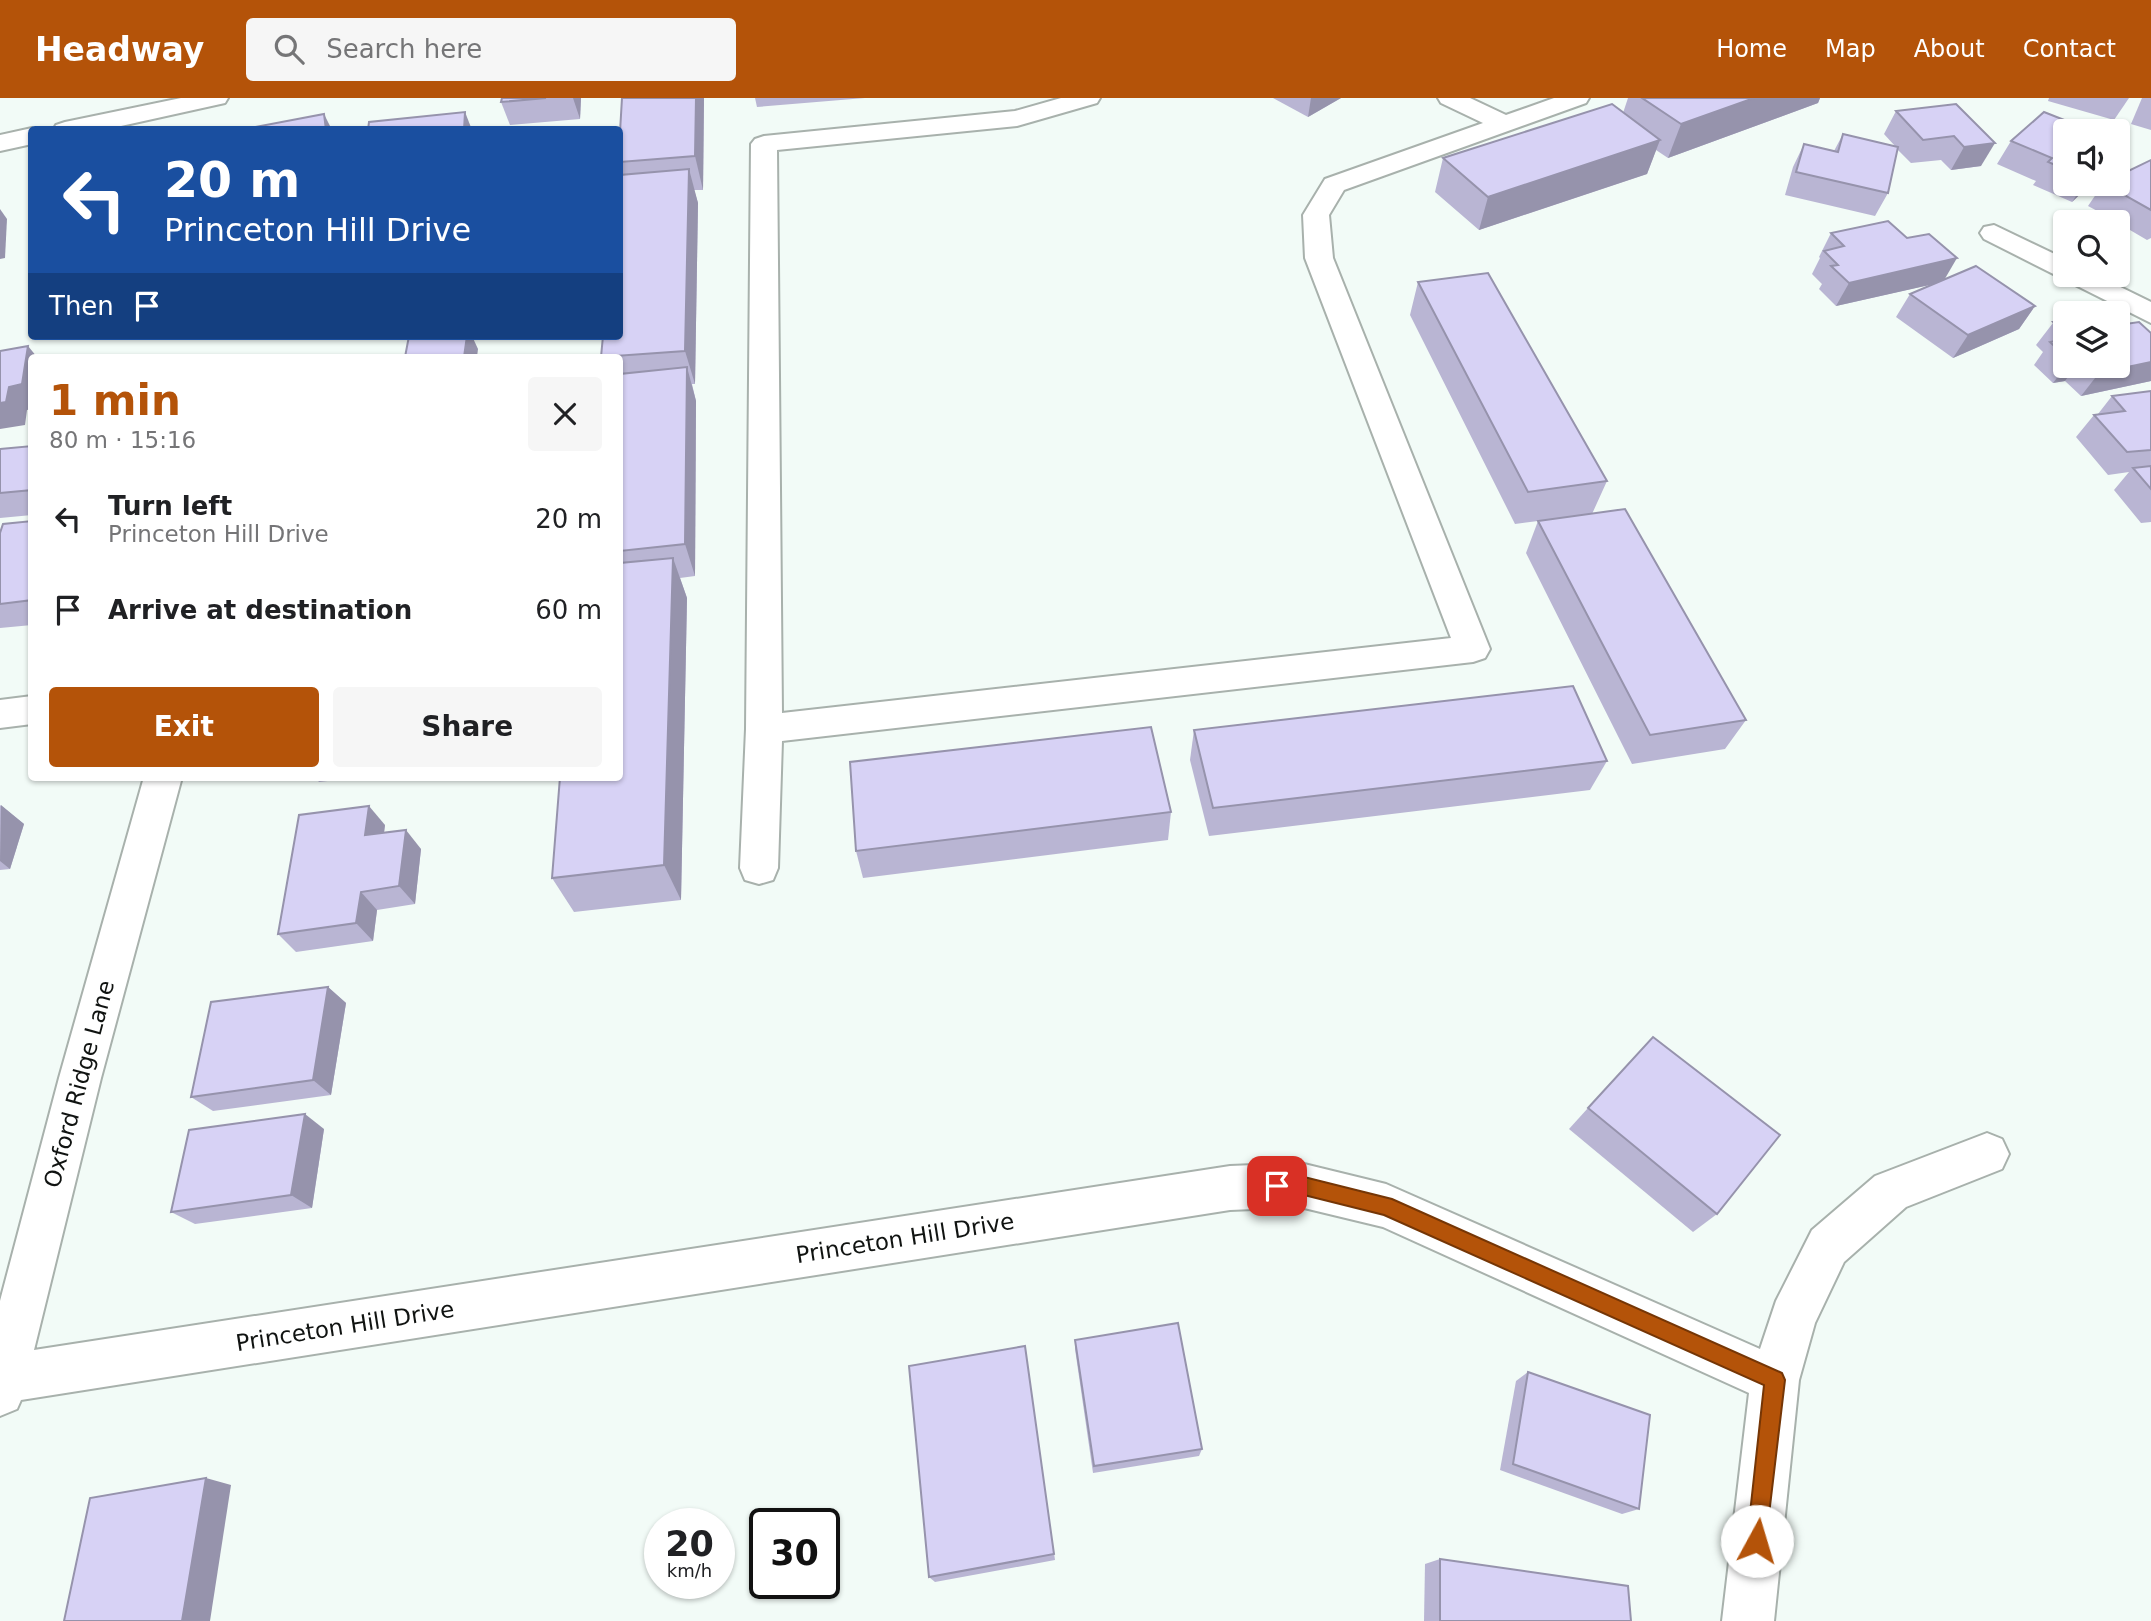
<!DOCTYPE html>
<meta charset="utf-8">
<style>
body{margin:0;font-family:"DejaVu Sans",sans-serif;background:#f6f6f6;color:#202124;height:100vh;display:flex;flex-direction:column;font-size:26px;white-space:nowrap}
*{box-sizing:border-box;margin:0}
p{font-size:23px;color:#757577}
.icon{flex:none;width:38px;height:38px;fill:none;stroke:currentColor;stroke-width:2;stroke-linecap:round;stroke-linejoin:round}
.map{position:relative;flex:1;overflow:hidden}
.sheet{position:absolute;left:28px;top:256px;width:595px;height:427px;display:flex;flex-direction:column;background:#fff;border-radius:7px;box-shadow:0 2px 5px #0004}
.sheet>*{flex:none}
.hud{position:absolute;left:28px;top:28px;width:595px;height:214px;border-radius:7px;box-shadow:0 2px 5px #0004;background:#1a4fa0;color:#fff;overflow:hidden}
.buttons{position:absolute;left:2053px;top:21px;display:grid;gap:14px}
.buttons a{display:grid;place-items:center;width:77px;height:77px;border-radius:7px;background:#fff;box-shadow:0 2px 5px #0004;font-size:35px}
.speed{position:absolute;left:644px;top:1410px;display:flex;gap:14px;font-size:35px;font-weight:700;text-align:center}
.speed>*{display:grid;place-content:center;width:91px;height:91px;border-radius:50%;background:#fff;box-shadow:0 2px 5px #0004;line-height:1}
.speed small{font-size:18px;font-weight:400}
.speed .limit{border:4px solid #111;border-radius:10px;background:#fff;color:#111}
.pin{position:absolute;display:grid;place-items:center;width:60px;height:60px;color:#fff;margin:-30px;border-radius:14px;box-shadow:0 4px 10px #0006}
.me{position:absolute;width:77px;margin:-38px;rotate:6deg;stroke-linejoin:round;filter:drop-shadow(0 0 5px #0008)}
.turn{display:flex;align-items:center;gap:24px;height:147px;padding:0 21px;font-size:32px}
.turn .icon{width:91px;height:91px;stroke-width:2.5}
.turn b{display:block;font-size:49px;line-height:60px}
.then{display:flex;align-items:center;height:66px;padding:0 21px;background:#0003;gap:14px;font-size:26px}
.round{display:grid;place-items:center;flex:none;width:74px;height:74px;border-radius:7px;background:#f6f6f6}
.headline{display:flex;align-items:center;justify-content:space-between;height:119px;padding:0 21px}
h1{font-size:42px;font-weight:600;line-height:52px;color:#b45309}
.cta{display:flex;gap:14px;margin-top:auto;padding:14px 21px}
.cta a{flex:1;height:80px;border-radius:7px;background:#b45309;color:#fff;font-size:28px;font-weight:600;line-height:80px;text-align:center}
.cta a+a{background:#f6f6f6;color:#202124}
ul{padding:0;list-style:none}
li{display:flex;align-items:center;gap:21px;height:91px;padding:0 21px}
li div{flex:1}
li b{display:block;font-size:26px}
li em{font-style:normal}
header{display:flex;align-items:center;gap:42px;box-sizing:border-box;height:98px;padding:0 35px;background:#b45309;color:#fff}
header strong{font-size:33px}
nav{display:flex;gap:38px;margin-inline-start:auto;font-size:24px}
.search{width:490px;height:63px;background:#f6f6f6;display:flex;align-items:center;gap:18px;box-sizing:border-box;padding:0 24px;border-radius:7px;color:#757577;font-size:26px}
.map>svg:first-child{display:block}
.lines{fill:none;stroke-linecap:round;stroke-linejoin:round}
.minor-casing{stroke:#a8b1ac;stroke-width:4}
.minor{fill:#fff;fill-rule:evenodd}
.wall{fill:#b9b5d3}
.shaded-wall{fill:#9693ac}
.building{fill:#d7d2f5;stroke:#9693ac;stroke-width:2}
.route{fill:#b45309;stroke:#753606;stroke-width:2}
.labels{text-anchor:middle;stroke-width:5;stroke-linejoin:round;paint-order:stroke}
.street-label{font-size:23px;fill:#101311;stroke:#fff}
</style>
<header>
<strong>Headway</strong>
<div class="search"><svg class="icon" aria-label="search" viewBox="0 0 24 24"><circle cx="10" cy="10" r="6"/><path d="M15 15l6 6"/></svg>Search here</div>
<nav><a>Home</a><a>Map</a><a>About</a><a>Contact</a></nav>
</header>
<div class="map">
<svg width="2151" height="1523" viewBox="0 0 2151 1523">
<rect width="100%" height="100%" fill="#f2fbf7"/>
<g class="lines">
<defs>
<g id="minor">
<path d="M181 0H228L225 5 103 32H53L56 27 65 24Z"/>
<path d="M1061 0H1100L1097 5 1017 28 777 52 782 615 1451 540 1305 160 1303 117 1325 81 1483 25 1441 5 1438 0H1470L1506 17 1554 0H1589L1586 5 1344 92 1329 117 1333 160 1490 551 1485 560 1473 564 782 643 778 770 773 782 759 786 745 782 740 770 746 631 751 46 755 41 764 38 1015 13Z"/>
<path d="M32 30 37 32H32V46L0 53V37Z"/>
<path d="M1994 127 2065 161V177H2096L2151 204V225L1984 141 1980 135 1984 129Z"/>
<path d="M32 598V626L0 630V602Z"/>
<path d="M144 679H182L101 980 34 1252 1230 1068 1300 1065 1386 1086 1760 1251 1776 1203 1812 1132 1875 1078 1987 1035 2002 1041 2009 1056 2002 1071 1906 1109 1844 1164 1815 1225 1799 1282 1774 1523H1722L1749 1295 1383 1129 1300 1109 1230 1112 21 1302 17 1311 0 1318V1203L59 980Z"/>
</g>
</defs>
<use href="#minor" class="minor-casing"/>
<use href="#minor" class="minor"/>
</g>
<g class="wall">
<path d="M502 0H581L580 21 510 27 501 4Z"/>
<path d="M622 0H704L703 92H694L698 105 695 286H692L696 303 695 478 680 480 687 500 681 802 574 814 552 780 620 679V259H601L621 77 620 71V34Z"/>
<path d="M755 0H865L757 9Z"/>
<path d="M1273 0H1341L1308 19Z"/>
<path d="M1628 0H1820L1818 5 1668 60 1656 52 1647 76 1479 132 1435 94 1443 60 1623 15Z"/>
<path d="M2049 0H2129L2114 22 2048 3Z"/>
<path d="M2142 0H2151V32L2131 26Z"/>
<path d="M1956 6 1981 68 1951 72 1941 62 1911 65 1897 51 1888 95 1875 118 1785 97 1793 69 1804 46 1834 53 1843 36 1895 48 1884 36 1896 13Z"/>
<path d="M2065 33V86H2091L2072 104 2033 87 2036 83 1997 66 2011 43Z"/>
<path d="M2151 62V140L2147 142 2118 125V124L2088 108 2103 86H2118Z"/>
<path d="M1831 135 1945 181 2035 208 2019 231 1953 260 1896 219 1910 196 1933 186 1836 208 1819 191 1822 186 1812 176 1820 160 1819 159Z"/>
<path d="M1418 184 1607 383 1592 416 1746 622 1725 651 1632 666 1526 455 1538 423 1515 426 1410 217Z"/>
<path d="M2063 212 2114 215H2065V268H2118L2126 226 2151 235V283L2081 298 2065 283 2053 285 2034 267 2043 254 2036 247Z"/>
<path d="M2151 293V424L2141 425 2114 392 2129 374 2108 377 2076 339 2094 317 2098 316 2112 298Z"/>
<path d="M32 348V417L0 420V351Z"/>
<path d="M32 423V527L0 530V435Z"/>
<path d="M1194 632 1607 663 1590 692 1209 738 1190 662Z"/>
<path d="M315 679H363L319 684Z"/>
<path d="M0 707 24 726 10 771 0 772Z"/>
<path d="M1171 714 1168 742 863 780 856 753Z"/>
<path d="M385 727 384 735 421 751 415 806 377 812 373 843 296 854 278 836Z"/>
<path d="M328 889 346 905 331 997 213 1013 191 999Z"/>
<path d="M1588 1010 1717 1116 1693 1134 1569 1031Z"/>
<path d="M324 1031 312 1110 195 1126 171 1114Z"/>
<path d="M1075 1242 1202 1351 1199 1358 1093 1375 1075 1251Z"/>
<path d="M1025 1248 1055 1462 935 1484 929 1479Z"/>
<path d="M1528 1274 1639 1411 1622 1416 1500 1372 1516 1283Z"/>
<path d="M1440 1461 1631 1523H1424L1425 1466Z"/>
</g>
<g class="shaded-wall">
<path d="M573 0H581L580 21Z"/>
<path d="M696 0H704L703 92 695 58Z"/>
<path d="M1311 0H1341L1308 19Z"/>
<path d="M1754 0H1820L1818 5 1668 60 1681 26Z"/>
<path d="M465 14 472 32H464Z"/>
<path d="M324 16 332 32H326Z"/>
<path d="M1660 42 1647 76 1479 132 1488 99Z"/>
<path d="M1995 45 1981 68 1951 72 1964 49Z"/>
<path d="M689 71 698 105 695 286 685 253Z"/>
<path d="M2084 86H2091L2072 104Z"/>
<path d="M0 111 7 121 5 160 0 161Z"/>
<path d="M1957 160 1943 184 1836 208 1849 185Z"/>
<path d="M2035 208 2019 231 1953 260 1968 237Z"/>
<path d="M467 238H472L478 251 477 259H464Z"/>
<path d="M28 248 37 259H32V311L27 312 25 327 0 331V305Z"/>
<path d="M2151 264V283L2081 298 2099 275Z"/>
<path d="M2066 268H2076L2065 283 2053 285Z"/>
<path d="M687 269 696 303 695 478 685 446Z"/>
<path d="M673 460 687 500 681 802 664 767Z"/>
<path d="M1 707 24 726 10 771 0 763Z"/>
<path d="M369 708 385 727 381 756 365 737Z"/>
<path d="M406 732 421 751 415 806 399 788Z"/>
<path d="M361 794 377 812 373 843 356 825Z"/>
<path d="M328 889 346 905 331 997 313 982Z"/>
<path d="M305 1016 324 1031 312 1110 291 1097Z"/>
<path d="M206 1380 231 1387 210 1523H182Z"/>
</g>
<g class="building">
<path d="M502 0H546L501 4Z"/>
<path d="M622 0H696L695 58 620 64V34Z"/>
<path d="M1642 0H1754L1681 26Z"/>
<path d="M1612 6 1660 42 1488 99 1443 60Z"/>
<path d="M1956 6 1995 45 1964 49 1954 38 1923 42 1896 13Z"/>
<path d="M465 14 464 32H368L369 24Z"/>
<path d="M2044 14 2092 33H2065V71L2048 64 2052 60 2011 43Z"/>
<path d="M324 16 326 32H239Z"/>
<path d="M1843 36 1898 49 1888 95 1796 74 1804 46 1838 54Z"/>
<path d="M2118 44 2125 46 2118 53Z"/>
<path d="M2151 62V112L2105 86H2118V78Z"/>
<path d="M689 71 685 253 601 259 603 238H620V77Z"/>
<path d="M1888 123 1907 140 1929 136 1957 160 1849 185 1831 168 1838 167 1824 153 1844 148 1831 135Z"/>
<path d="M1976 168 2035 208 1968 237 1910 196Z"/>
<path d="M1488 175 1607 383 1528 394 1418 184Z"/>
<path d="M2102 204 2114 215H2067L2063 212Z"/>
<path d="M2118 219 2126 226 2139 224 2151 235V264L2099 275 2091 268H2118Z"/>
<path d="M2065 222V236L2053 224Z"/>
<path d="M409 238H467L464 259H405Z"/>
<path d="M2065 241V258L2050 244Z"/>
<path d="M28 248 22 286 9 289 6 304 0 305V253Z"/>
<path d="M687 269 685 446 620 453V276Z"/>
<path d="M2151 293V352L2127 354 2094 317 2125 313 2112 298Z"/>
<path d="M32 348V392L0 395V351Z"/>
<path d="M2151 368V391L2133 370Z"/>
<path d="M1625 411 1746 622 1650 637 1538 423Z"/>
<path d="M32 423V502L0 506V435L3 426Z"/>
<path d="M673 460 664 767 552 780 560 679H620V465Z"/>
<path d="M1573 588 1607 663 1213 710 1194 632Z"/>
<path d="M1151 629 1171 714 856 753 850 664Z"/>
<path d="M369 708 365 737 406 732 399 788 361 794 356 825 278 836 299 717Z"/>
<path d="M328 889 313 982 191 999 211 904Z"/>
<path d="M1653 939 1780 1037 1717 1116 1588 1010Z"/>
<path d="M305 1016 291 1097 171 1114 189 1032Z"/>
<path d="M1178 1225 1202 1351 1094 1368 1075 1242Z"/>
<path d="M1025 1248 1054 1456 929 1479 909 1268Z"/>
<path d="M1528 1274 1650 1317 1639 1411 1513 1366Z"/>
<path d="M206 1380 182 1523H64L90 1400Z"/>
<path d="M1440 1461 1628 1488 1631 1523H1440Z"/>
</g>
<path class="route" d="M1300 1078 1392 1101 1782 1275 1785 1282 1765 1450 1757 1453 1750 1450 1747 1443 1764 1287 1384 1117 1300 1096 1270 1094 1267 1088 1270 1081Z"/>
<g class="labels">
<g class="street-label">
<text transform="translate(79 986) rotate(-75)" y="8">Oxford Ridge Lane</text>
<text transform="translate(905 1140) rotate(-9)" y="8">Princeton Hill Drive</text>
<text transform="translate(345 1228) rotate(-9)" y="8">Princeton Hill Drive</text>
</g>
</g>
</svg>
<div class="buttons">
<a><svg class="icon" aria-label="sound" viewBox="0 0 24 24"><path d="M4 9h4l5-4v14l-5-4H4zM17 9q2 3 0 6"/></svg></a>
<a><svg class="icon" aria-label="search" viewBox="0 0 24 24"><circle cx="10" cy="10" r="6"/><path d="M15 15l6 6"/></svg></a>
<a><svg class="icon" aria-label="layers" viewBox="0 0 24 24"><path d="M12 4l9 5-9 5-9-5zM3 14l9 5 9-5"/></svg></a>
</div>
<div class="speed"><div>20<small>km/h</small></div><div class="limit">30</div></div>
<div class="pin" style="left:1277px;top:1088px;background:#d93025"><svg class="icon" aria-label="arrive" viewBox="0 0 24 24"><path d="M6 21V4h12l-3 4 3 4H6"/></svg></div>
<svg class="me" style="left:1757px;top:1443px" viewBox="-20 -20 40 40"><circle r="19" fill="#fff"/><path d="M0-13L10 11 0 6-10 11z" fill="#b45309"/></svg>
<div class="hud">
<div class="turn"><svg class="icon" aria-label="left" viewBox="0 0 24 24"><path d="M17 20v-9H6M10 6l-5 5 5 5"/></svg><div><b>20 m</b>Princeton Hill Drive</div></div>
<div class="then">Then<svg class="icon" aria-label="arrive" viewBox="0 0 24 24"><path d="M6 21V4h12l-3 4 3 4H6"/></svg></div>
</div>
<section class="sheet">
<div class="headline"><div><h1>1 min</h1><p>80 m · 15:16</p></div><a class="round"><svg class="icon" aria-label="close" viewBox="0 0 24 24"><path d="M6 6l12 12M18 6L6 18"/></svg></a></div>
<ul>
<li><svg class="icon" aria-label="left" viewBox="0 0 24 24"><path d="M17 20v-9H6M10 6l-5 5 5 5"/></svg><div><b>Turn left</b><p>Princeton Hill Drive</p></div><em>20 m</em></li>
<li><svg class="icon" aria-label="arrive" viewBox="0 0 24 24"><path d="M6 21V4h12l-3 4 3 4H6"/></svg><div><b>Arrive at destination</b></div><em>60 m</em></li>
</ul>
<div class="cta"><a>Exit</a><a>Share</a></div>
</section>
</div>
